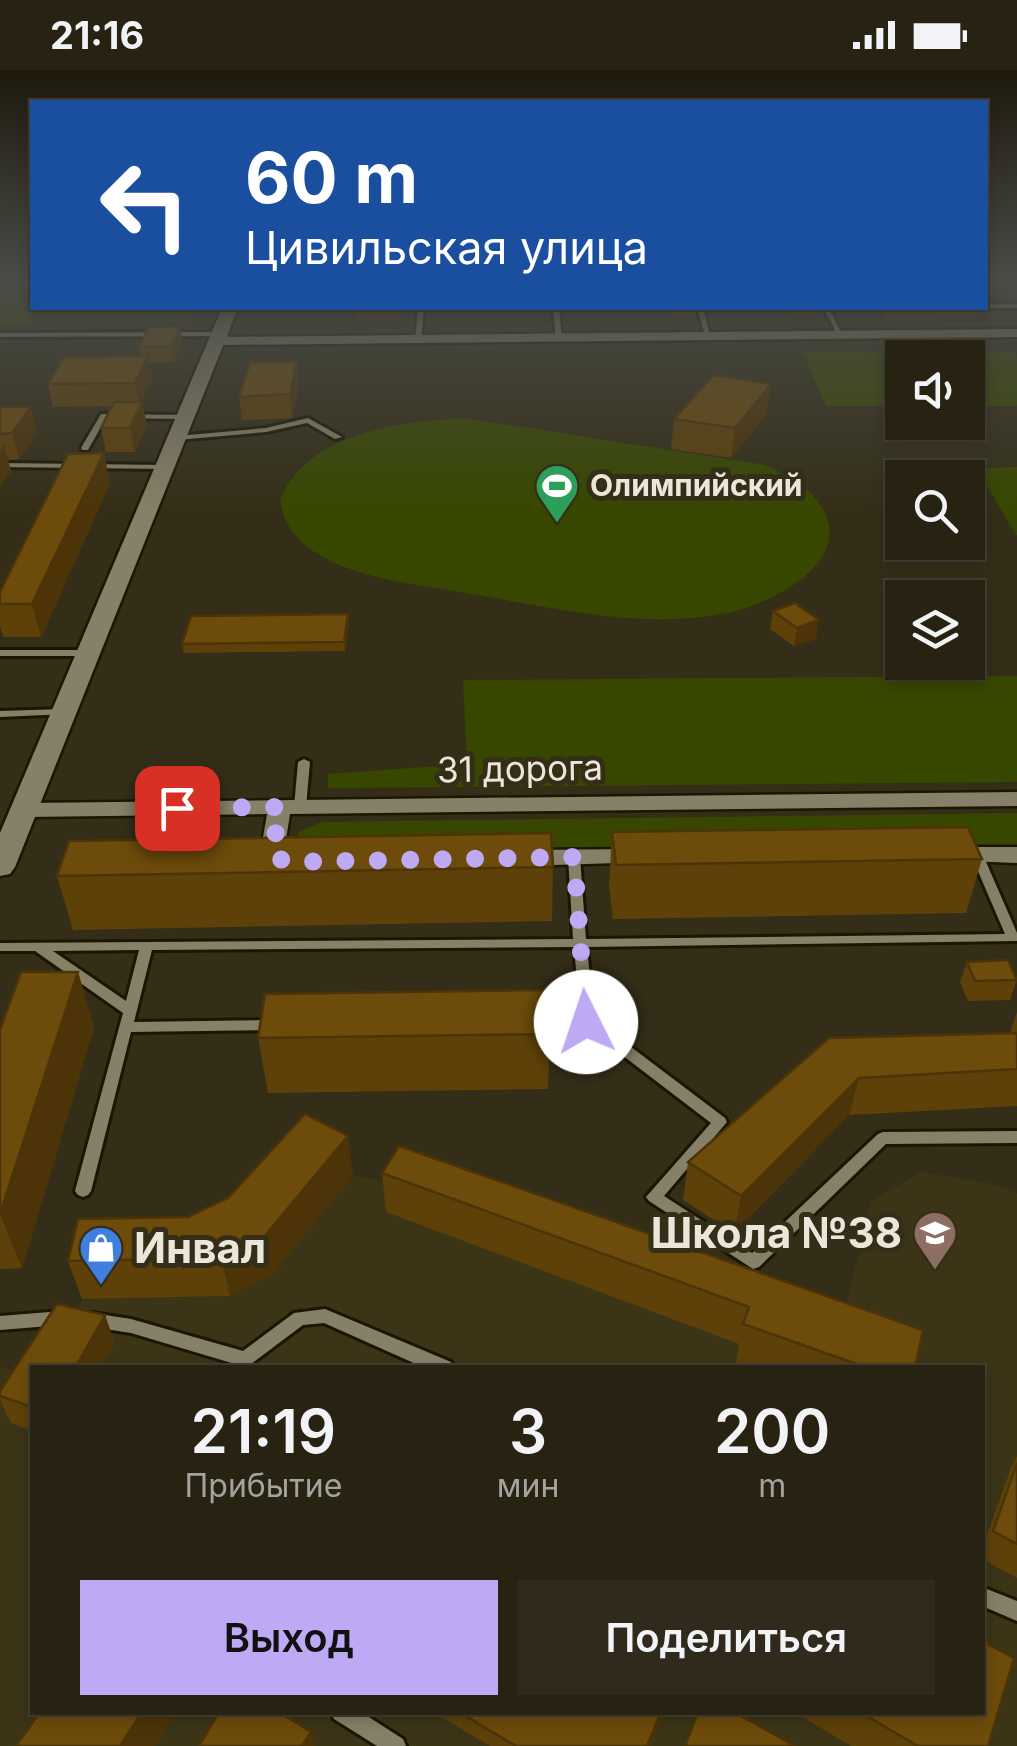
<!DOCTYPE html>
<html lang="ru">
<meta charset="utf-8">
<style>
body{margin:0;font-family:Inter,sans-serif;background:#2f2a1b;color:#f1f3f6;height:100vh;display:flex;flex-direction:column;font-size:38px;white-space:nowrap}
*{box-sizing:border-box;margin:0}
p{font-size:32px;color:#a4a49f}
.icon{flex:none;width:55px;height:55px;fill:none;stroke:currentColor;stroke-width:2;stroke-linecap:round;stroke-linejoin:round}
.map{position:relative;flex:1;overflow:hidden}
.panel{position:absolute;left:30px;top:1295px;width:955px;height:350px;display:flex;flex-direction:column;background:#272212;border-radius:0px;box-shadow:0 5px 15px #0003,0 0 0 2px #433f32}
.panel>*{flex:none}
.hud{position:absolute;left:30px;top:30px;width:958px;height:210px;border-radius:0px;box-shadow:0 5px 15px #0003,0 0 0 2px #433f32;background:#1a4fa0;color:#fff;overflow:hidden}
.tools{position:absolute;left:885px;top:270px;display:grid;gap:20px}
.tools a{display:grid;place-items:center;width:100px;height:100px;border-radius:0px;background:#272212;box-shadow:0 5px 15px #0003,0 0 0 2px #433f32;font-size:50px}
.pin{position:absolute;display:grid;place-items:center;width:85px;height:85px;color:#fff;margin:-42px;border-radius:20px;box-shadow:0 5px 15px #0006}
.me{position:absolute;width:110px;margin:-55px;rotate:356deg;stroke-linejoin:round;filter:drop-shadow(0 0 8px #0008)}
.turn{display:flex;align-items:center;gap:35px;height:210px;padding:0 50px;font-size:45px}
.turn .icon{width:130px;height:130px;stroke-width:2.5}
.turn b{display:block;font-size:70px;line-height:85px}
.eta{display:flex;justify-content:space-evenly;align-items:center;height:170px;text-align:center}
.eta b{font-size:60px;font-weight:600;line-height:70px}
.primary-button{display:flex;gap:20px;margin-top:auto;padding:20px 50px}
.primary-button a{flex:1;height:115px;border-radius:0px;background:#bea9f4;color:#111;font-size:40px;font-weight:600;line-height:115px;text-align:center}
.primary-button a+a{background:#2f2a1b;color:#f1f3f6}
.status{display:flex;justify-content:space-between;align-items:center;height:70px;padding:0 50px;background:#272212;direction:ltr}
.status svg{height:28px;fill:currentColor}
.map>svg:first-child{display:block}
.built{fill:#3c3417}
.green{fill:#384700}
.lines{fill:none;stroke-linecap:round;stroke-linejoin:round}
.lane-casing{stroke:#1b1602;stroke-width:6}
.street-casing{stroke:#1b1602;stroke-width:5}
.secondary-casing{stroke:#1b1602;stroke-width:5}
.lane{fill:#878068;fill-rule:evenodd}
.street{fill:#878068;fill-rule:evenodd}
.secondary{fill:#878068;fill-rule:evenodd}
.wall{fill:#5e4009}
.shaded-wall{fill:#4c3408}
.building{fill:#6d4b0b;stroke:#4c3408;stroke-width:2.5}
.route{stroke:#bea9f4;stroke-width:18;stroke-dasharray:0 32.4}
.labels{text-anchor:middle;stroke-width:10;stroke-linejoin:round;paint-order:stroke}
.far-poi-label{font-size:30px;font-weight:bold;fill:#eae6d9;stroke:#342e18;text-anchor:start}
.street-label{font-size:35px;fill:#eae6d9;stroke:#342e18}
.near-poi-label{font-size:42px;font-weight:bold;fill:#eae6d9;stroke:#342e18;text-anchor:end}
</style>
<div class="status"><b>21:16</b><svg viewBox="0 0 49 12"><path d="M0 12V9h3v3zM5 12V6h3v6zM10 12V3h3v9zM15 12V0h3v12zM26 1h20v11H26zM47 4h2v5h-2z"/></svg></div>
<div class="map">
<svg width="1017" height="1676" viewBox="0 0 1017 1676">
<rect width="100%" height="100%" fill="#342e18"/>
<g class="built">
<path d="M985 206H1017V247L888 249 880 238H985Z"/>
<path d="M921 1102 993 1114 1017 1123V1676H0V1297L32 1304V1642H982V1298L45 1297 68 1263 82 1229 230 1226 271 1205 353 1105 403 1115 838 1270 870 1132Z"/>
</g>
<g class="green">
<path d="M0 206H32V238H195L189 252 0 255Z"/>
<path d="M802 281H1013L1017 287V336H968V288H902V336H826Z"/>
<path d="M464 348 765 395C787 406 813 418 824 441 852 494 769 534 728 543 643 560 555 538 472 524 419 514 349 510 305 475 290 462 283 449 280 430 308 362 400 352 464 348Z"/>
<path d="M1017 397V466L976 398Z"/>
<path d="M1017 606V712L328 718V704L467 694 463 610Z"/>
<path d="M1017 743V775L295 782 299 762 321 752Z"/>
</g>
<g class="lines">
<defs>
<g id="lane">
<path d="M985 234H1017V238H983H985Z"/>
<path d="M418 238H424L421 270 418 272 415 270Z"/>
<path d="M553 238H559L562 269 559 271 556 269Z"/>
<path d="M697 238H703L711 269 706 268Z"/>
<path d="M823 238H829L843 267H839Z"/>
<path d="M0 263 221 262 224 264 221 266 0 267Z"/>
<path d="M101 344 186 345 190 347 186 349 106 348 88 380H82L81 378Z"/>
<path d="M308 348 342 367 335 369 307 353 266 362 177 370 173 368 177 366 266 358Z"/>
<path d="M0 393 166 395 170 397 166 399 0 397Z"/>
<path d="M0 580H89L94 583 89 586H0Z"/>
<path d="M64 639 69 642 68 644 0 647V641Z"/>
<path d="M304 689 310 692 306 737 300 741 294 737 298 692Z"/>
<path d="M977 781 983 785 1017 863V871L587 877 594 949 725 1048 727 1052 664 1126 752 1183 878 1064 883 1062 1017 1061V1073L886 1074 759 1197 753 1199 649 1131 646 1127 711 1053 584 956 534 957 529 956 527 952 529 948 534 947 580 946 574 877 152 880 134 952 274 950 279 951 281 955 279 959 274 960 131 962 91 1121 88 1125 83 1127 78 1125 75 1121 123 943 35 881H0V873L573 869 568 787 574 783 580 787 586 869 1005 864 971 785ZM139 880 126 931 53 881Z"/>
<path d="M325 1239 451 1292 453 1298H425L324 1253 303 1255 251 1294 245 1297 131 1263 92 1257 86 1255 84 1250 86 1245 92 1243 131 1249 243 1281 294 1243Z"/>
<path d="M62 1241 68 1243 70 1248 68 1253 62 1255 0 1260V1246Z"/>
<path d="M982 1517 1017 1531V1551L982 1536Z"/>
<path d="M331 1642H361L403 1669 406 1676H377L334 1649Z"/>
</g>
<g id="street">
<path d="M1017 259V267L218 275 211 271 218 267Z"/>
<path d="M1017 722V736L290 744 284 783 296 786 299 791 287 799 266 795 260 785 267 744 24 747 12 740 24 733Z"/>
<path d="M947 777H1017V793L939 790 935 785Z"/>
<path d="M642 779 654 787 650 792 522 796 510 788 522 780Z"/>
</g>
<path id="secondary" d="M222 238H238L15 797 10 804 0 806V763Z"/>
</defs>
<use href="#lane" class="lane-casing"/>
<use href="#street" class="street-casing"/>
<use href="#secondary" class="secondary-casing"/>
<use href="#lane" class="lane"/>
<use href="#street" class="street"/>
<use href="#secondary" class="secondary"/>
</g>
<g class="wall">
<path d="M263 238H290V241H264Z"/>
<path d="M356 238H402L401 249H357Z"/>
<path d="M670 238H696V247H673Z"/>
<path d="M787 238H818L817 246H791Z"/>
<path d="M881 238H977L974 248 888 249Z"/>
<path d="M182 272 174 292H149L152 309 141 332 147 355 135 382H106L101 358 111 336 53 337 48 314 141 286 139 277Z"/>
<path d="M297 292 299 315 292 348 242 350 239 327Z"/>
<path d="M0 337 37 362 19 389 8 390 11 401 0 417Z"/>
<path d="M767 344 731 388 671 379 674 349Z"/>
<path d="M110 413 41 567H3L0 556V522Z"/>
<path d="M773 541 816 569 794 576 770 559Z"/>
<path d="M348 544 349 553 345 581 184 583 182 574Z"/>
<path d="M612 762 982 789 966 843 613 849 609 816Z"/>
<path d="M553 797 552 851 73 860 57 806Z"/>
<path d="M967 892 1017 910 1010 930 968 931 960 912Z"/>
<path d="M78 902 94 957 22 1198 0 1199V960Z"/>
<path d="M1017 942V1036L849 1045 734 1163 683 1130 688 1092 829 968 1010 963Z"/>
<path d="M550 964 548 1019 268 1023 258 968Z"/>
<path d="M382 1103 915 1298H752L736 1292 739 1274 386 1142Z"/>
<path d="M353 1105 272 1205 230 1226 82 1229 68 1191 188 1147Z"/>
<path d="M105 1245 115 1274 32 1298V1361L11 1353 0 1330V1321Z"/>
<path d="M1017 1386V1508L982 1489V1479L1011 1398Z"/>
<path d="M433 1642H664L650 1676H490Z"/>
<path d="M794 1642H982L988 1676H851Z"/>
</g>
<g class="shaded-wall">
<path d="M180 257 182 272 174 292 171 277Z"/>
<path d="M148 286 152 309 139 336 135 313Z"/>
<path d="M297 292 299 315 292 348 290 324Z"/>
<path d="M771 314 767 344 731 388 735 358Z"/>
<path d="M142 332 147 355 135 382 130 358Z"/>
<path d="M31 337 37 362 19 389 12 363Z"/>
<path d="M4 375 11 401 0 417V381Z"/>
<path d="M104 383 110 413 41 567 32 534Z"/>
<path d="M348 544 349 553 345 581 344 572Z"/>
<path d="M819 550 816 569 794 576 797 558Z"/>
<path d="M78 902 94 957 22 1198 0 1144Z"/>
<path d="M859 1008 849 1045 734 1163 741 1126Z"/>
<path d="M348 1066 353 1105 272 1205 230 1226 221 1188Z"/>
<path d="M105 1245 115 1274 102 1298H75Z"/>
<path d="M142 1642H176L155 1676H120Z"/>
<path d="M661 1642H664L650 1676H647Z"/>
<path d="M311 1662 315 1676H302Z"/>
</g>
<g class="building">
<path d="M149 257H180L171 277H139Z"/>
<path d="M148 286 135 313 48 314 64 287Z"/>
<path d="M250 292H297L290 324 239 327Z"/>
<path d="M714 305 771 314 735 358 674 349Z"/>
<path d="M114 332H142L130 358H101Z"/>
<path d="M0 337H31L12 363 0 364Z"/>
<path d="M104 383 32 534H0V522L68 384Z"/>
<path d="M795 533 819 550 797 558 773 541Z"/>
<path d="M348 544 344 572 182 574 191 546Z"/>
<path d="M968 757 982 789 616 795 612 762Z"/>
<path d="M551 763 553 797 57 806 69 771Z"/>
<path d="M1008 890 1017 910 975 911 967 892Z"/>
<path d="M21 902H78L0 1144V960Z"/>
<path d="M548 920 550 964 258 968 265 924Z"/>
<path d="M1017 963V999L859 1008 741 1126 688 1092 829 968Z"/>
<path d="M305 1044 348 1066 264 1167 221 1188 68 1191 78 1149 188 1147 228 1128Z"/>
<path d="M399 1076 923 1260 915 1298H868L743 1254 749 1237 382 1103Z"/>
<path d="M57 1234 105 1245 75 1298H32V1337L0 1326V1321Z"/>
<path d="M1017 1393V1474L993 1461Z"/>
<path d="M982 1571 1014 1588 988 1676H918L860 1642H982Z"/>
<path d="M40 1642H142L120 1676H16Z"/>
<path d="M219 1642H279L311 1662 302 1676H199Z"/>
<path d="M459 1642H661L647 1676H516Z"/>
<path d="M698 1642H734L795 1676H685Z"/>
</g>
<linearGradient id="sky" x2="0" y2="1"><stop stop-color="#1d190d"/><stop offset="0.47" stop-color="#4a4c48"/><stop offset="1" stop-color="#4a4c48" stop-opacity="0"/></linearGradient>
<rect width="1017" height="441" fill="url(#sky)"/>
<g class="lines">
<path class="route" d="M177 738 280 737 272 785 286 792 574 787 586 952"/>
</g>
<defs>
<symbol id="stadium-pin" viewBox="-11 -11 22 30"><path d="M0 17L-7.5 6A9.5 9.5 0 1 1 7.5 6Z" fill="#2e9e5b" stroke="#342e18"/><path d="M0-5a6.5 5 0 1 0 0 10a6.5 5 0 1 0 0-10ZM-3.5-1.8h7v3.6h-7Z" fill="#fff"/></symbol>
<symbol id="school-pin" viewBox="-11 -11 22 30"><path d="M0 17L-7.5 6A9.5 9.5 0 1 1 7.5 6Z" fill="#8d6e63" stroke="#342e18"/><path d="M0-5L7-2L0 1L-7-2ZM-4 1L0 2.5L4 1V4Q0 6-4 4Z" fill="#fff"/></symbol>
<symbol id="shop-pin" viewBox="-11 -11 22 30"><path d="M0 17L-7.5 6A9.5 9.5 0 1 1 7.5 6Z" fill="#3f7fe0" stroke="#342e18"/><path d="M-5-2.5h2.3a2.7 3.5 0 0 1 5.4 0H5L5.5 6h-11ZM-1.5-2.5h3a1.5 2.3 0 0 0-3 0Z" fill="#fff"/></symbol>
</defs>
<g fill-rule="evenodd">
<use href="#stadium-pin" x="532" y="391" width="50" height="68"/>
<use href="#school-pin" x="910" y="1138" width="50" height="68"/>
<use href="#shop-pin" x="76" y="1153" width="50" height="68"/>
</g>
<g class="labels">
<g class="far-poi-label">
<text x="590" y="426">Олимпийский</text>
</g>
<g class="street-label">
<text transform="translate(520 699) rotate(-1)" y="12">31 дорога</text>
</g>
<g class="near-poi-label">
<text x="902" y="1178">Школа №38</text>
<text x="134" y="1193" text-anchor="start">Инвал</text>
</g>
</g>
</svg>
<div class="tools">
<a><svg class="icon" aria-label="sound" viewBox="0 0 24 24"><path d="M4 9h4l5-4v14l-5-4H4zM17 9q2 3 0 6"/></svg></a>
<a><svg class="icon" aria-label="search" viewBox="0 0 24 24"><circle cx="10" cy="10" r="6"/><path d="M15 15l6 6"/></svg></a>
<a><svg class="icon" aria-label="layers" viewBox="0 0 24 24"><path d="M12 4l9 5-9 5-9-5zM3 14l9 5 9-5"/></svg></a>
</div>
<div class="pin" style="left:177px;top:738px;background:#d93025"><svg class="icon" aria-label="arrive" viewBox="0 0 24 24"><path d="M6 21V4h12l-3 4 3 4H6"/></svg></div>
<svg class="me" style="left:586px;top:952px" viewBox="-20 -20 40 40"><circle r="19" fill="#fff"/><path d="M0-13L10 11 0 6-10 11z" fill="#bea9f4"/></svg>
<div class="hud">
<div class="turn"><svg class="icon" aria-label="left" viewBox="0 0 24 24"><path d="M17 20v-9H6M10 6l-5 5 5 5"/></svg><div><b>60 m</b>Цивильская улица</div></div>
</div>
<section class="panel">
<div class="eta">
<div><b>21:19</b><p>Прибытие</p></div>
<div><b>3</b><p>мин</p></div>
<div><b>200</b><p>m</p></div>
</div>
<div class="primary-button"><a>Выход</a><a>Поделиться</a></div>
</section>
</div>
